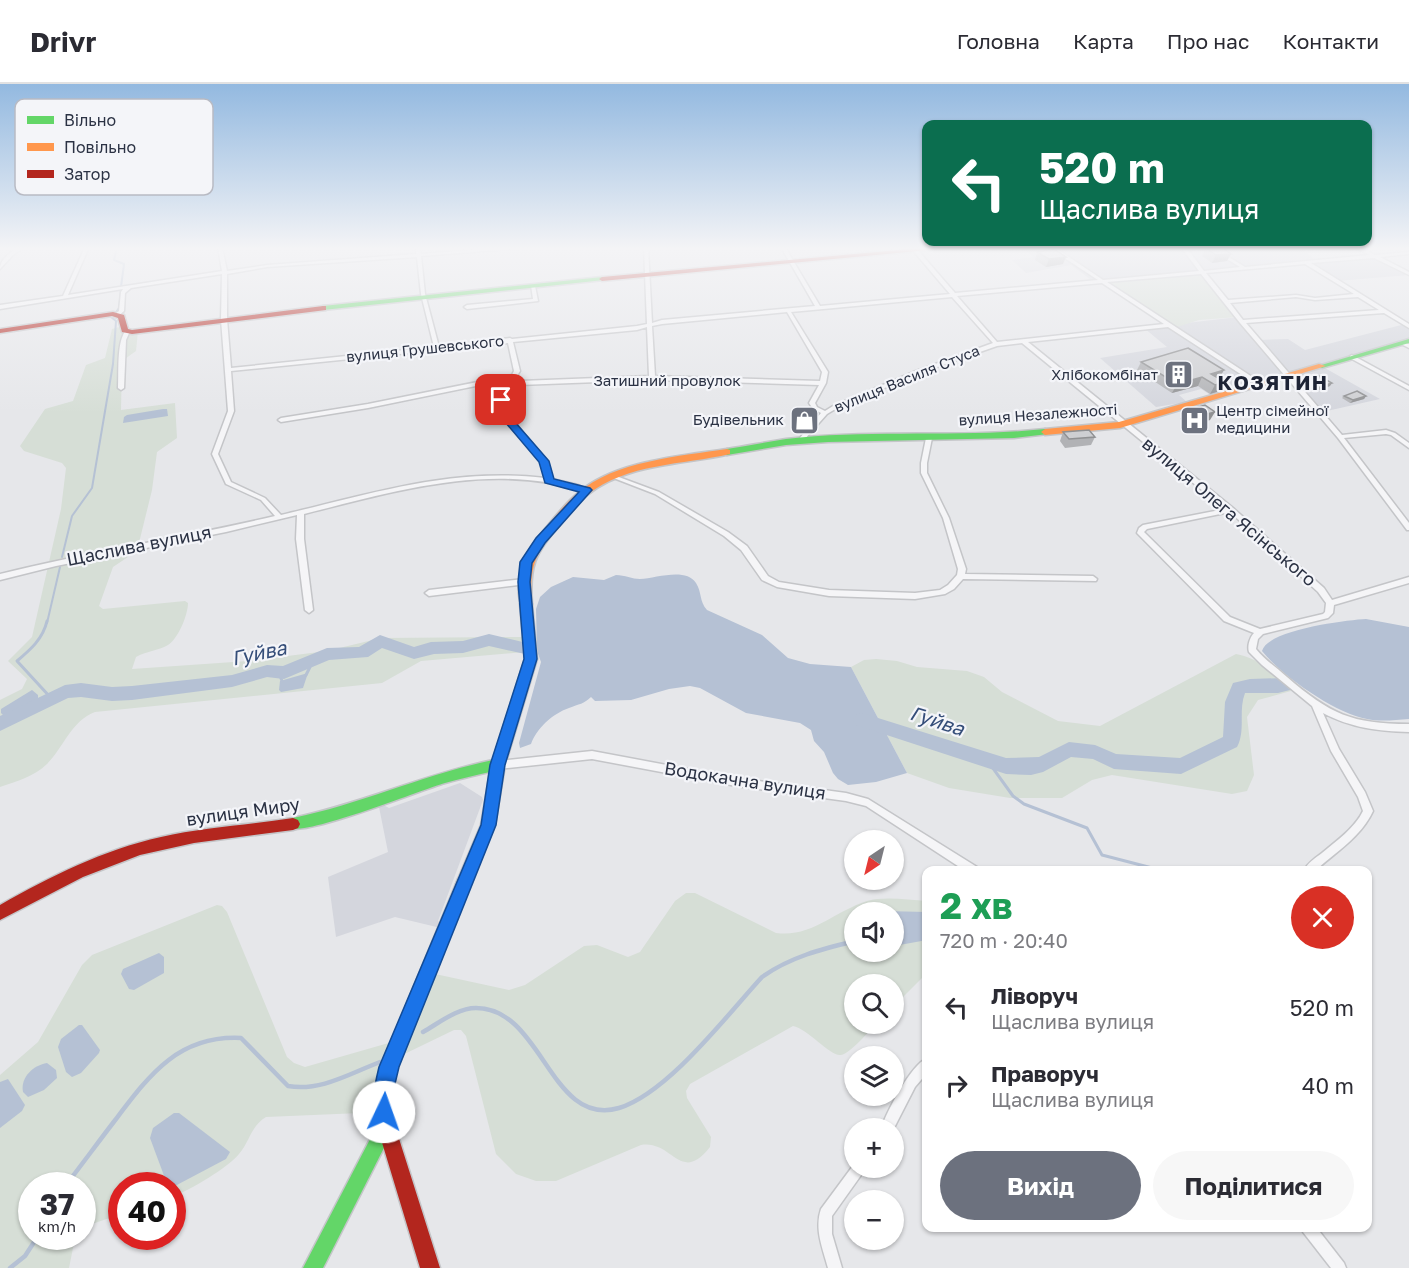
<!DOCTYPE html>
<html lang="uk">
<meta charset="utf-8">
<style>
body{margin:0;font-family:"Golos Text",sans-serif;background:#f7f7f7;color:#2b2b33;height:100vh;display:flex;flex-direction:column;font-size:22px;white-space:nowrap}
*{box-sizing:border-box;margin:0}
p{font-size:20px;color:#7c7c81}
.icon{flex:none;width:33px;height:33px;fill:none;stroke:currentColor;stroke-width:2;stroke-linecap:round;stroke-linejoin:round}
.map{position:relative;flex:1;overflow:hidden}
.drawer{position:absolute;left:922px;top:782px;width:450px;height:366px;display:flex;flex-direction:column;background:#fff;border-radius:12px;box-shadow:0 2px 4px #0004}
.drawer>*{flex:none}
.top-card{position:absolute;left:922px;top:36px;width:450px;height:126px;border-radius:12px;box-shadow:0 2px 4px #0004;background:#0b6e4f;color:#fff;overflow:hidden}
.needle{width:39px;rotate:215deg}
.buttons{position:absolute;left:844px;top:746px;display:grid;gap:12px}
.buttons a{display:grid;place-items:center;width:60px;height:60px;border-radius:50%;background:#fff;box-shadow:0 2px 4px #0004;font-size:30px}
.speed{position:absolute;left:18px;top:1088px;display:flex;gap:12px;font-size:30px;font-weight:700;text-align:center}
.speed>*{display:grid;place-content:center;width:78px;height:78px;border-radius:50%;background:#fff;box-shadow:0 2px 4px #0004;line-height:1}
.speed small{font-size:15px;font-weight:400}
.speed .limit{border:9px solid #d22;background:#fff;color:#111}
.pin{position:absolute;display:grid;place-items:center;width:51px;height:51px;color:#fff;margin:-26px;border-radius:12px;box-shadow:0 3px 9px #0006}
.me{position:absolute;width:66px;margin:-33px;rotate:3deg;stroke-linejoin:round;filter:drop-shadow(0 0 4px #0008)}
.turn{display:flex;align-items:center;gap:21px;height:126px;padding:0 18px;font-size:27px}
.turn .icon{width:78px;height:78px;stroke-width:2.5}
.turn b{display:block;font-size:42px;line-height:51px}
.round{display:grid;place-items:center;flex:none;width:63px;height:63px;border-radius:32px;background:#f7f7f7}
.headline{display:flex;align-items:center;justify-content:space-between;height:102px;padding:0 18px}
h1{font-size:36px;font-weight:700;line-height:45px;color:#1e9e55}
.action{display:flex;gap:12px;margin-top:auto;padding:12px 18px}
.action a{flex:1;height:69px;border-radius:36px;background:#6c717e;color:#fff;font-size:24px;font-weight:700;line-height:69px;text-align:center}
.action a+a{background:#f7f7f7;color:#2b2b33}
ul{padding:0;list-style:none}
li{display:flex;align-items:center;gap:18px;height:78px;padding:0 18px}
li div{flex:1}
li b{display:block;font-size:22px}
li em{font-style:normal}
header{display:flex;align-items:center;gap:36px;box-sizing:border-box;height:84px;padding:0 30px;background:#fff;border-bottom:2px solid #e1e1e2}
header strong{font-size:28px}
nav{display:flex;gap:33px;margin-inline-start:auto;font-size:21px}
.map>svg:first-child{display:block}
.built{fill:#d4d6dd}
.green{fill:#d6ded6;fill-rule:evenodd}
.water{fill:#b5c1d4}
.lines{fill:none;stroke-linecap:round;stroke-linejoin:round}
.stream-far2{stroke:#b5c1d4;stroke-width:2}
.stream-far1{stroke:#b5c1d4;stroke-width:3}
.stream{stroke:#b5c1d4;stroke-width:4.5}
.river{fill:#b5c1d4;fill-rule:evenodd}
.street-casing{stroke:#c4c5c8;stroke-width:3}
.fast-casing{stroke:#c4c5c8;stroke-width:3}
.slow-casing{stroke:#c4c5c8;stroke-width:3}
.jam-casing{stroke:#c4c5c8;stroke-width:3}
.street{fill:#f5f5f7;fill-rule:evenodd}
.fast{fill:#63d668;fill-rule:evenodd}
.slow{fill:#ff974d;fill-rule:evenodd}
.jam{fill:#b3261e;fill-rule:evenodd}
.wall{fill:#b1b2b5}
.shaded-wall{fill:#909193}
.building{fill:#cecfd2;stroke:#909193;stroke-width:1.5}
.route{fill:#1a73e8;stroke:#114b97;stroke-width:1.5}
.labels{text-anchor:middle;stroke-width:4.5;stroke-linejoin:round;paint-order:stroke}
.far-street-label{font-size:15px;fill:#2b3244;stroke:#f4f5f9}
.far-poi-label{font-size:15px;fill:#2b3244;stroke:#f4f5f9;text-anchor:end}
.street-label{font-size:18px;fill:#2b3244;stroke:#f4f5f9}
.far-district-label{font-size:20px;font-weight:bold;letter-spacing:1.5px;fill:#1d2335;stroke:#f4f5f9}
.water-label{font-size:20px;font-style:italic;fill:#354e79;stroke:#f4f5f9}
.key{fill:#f4f5f9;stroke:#b8bac3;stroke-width:1.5}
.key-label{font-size:16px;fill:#2b3244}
</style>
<header>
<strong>Drivr</strong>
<nav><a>Головна</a><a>Карта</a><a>Про нас</a><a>Контакти</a></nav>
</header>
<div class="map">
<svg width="1409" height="1184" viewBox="0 0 1409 1184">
<rect width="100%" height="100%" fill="#e6e7ea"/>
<g class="built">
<path d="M1023 163H1183L1189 170 1241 163H1299L1317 177 1374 172 1409 191 1337 197 1304 178 1094 198 1071 181 1026 189 1012 176 1033 173Z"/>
<path d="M1238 233 1257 256 1288 255 1305 266 1405 240 1409 242V257L1323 283 1380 315 1318 329 1289 292 1261 301 1248 293 1244 294V299L1234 303 1220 295 1208 299 1223 308 1212 312 1201 305 1179 311 1187 318 1156 323 1100 274 1167 263 1144 244Z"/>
<path d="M460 699 482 713 483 716 438 837 445 845 395 833 336 853 328 793 388 768 378 718 389 724Z"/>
</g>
<g class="green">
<path d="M1203 188 1238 233 1199 236 1177 243 1169 241 1102 197Z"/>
<path d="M123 242 125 246 138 247 136 267 122 277 121 326 175 319 177 354 157 368 152 406 137 467 113 483 99 522 103 525 185 517 188 519C188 531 178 555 168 561 158 567 146 567 136 573L132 585 248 577 327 567 381 554 523 553 525 568 421 577 382 599 95 628C72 636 63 664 47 680 35 692 15 698 0 703V616L22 605 27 595 8 577 32 553 61 425 66 384 62 379 24 367 20 362 45 325 73 317 86 281 105 274 112 245Z"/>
<path d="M1236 570C1256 573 1281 591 1291 607L1258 616 1247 633 1254 691 1247 707 1232 710 1112 691 1092 696 1062 714H1010L949 704 907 689 851 583 864 576 876 575 897 577 917 583 967 587 984 593 1002 608 1058 637 1100 642Z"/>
<path d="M686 809H695L776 849C811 854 835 827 867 817 885 812 908 816 927 817V889L894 922V900H855V939H877C869 947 851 969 841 971 831 973 808 945 793 942L690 1000 686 1007 687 1014 711 1053 710 1063C680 1101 673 1056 641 1061L556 1097H536L516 1090 496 1070 466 952 461 946H454L392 976 384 1028 266 1033C251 1042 250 1057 239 1070 229 1083 189 1107 173 1112L172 1101H122L121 1130 92 1140 83 1148 82 1101H32V1152H79L74 1159 69 1184H0V991L38 958 82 881 92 871 217 821 222 822 227 828 287 973 294 979 305 983 399 956 426 888 509 906 525 901 584 862 597 861 628 873 640 868 675 817ZM855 828H894V867H855Z"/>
</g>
<g class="water">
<path d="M163 325H167L168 332 123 339 124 333 127 331Z"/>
<path d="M616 491C625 491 632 495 640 495 656 494 686 483 696 499 702 508 699 517 707 526L762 551 788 574 810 580 851 583 907 689 876 698 848 701 838 695 833 689 824 668 814 657 811 646 800 639 746 629 700 604 690 602 669 605 631 616 595 617 591 613C584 620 579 620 569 624 552 630 537 644 531 660L520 664 519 659 541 578 537 567 536 525 540 513 551 503 573 493 604 496Z"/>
<path d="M1366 535 1409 543V635C1395 636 1380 638 1367 635 1335 629 1282 592 1262 567 1267 546 1346 536 1366 535Z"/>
<path d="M308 589 303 604 281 608 279 606 280 597Z"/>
<path d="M32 606 38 611V617L4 632 1 629V625Z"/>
<path d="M883 827 927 828V856L894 862V828H879Z"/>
<path d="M159 869 164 873V889L134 906 129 905 121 890 123 885Z"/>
<path d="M79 941H82L100 966 99 969 81 989 72 993 66 988 58 963 61 955Z"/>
<path d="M47 979 56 986 57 994 44 1006 28 1013 23 1008C20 993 34 981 47 979Z"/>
<path d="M8 995 25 1021 22 1027 0 1044V998Z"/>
<path d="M174 1029H179L230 1068 226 1075 173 1103 166 1097 150 1054 153 1044Z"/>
</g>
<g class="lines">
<g class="stream-far2">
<path d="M117 163 114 176 124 180 121 203"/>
<path d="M116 228 119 224 121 207"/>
<path d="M62 473 72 432 92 404 113 280 116 237 111 233"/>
<path d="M47 539 60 483"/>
</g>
<g class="stream-far1">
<path d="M47 537C43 555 30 566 17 577L51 614"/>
<path d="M279 589 282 597"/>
<path d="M306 591 310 583 307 580"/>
<path d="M987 676 1013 712 1024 720 1087 744 1102 771 1160 786"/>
</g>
<g class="stream">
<path d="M423 948C439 939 457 924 476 924 543 924 550 1044 619 1024 668 1009 727 931 762 893 790 873 822 865 855 857"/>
<path d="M66 1101C83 1079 99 1057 116 1035 150 990 179 951 241 954L288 1002C320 1008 351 989 380 978"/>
<path d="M10 1184 25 1172 38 1152"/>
</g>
<g class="river">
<path d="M489 550 531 560 533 564 531 568 525 570 489 562 463 569 434 570 414 575 382 564 368 573 329 576 284 595 267 593 232 603 132 616 112 617 81 613 68 614 0 647V632L65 601 81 599 112 603 132 602 232 591 267 581 283 582 327 564 359 563 380 551 414 563 431 558 463 557Z"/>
<path d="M1284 594 1290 596 1292 601 1290 606 1278 609H1245C1238 627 1246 646 1237 663L1181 690 1114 685 1093 675 1071 673 1043 688 1031 691 1006 690 856 641 853 636 856 631 862 629 1006 674 1039 673 1069 658 1095 661 1116 670 1180 674 1223 653 1225 618 1233 599 1250 595Z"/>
</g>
<defs>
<g id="street">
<path d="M19 163H25L13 171 0 185C0 175 11 168 19 163Z"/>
<path d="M85 163H89L68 211 222 187 218 163H222L227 187 267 181 416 170V163H420L421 170 508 163H534L421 172 425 210 439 263 510 254 512 255 637 242 647 240 644 163H648L652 239 662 236 815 222 781 163H785L820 222 950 210 910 163H915L955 209 1098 196 1048 163H1054L1103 196 1199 187 1181 163H1186L1204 187 1240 183 1217 169V168L1219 167 1245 183 1369 171 1355 163H1361L1375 171 1409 168V170L1380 173 1409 188V191L1374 174 1311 179 1409 240V244L1384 229 1246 239 1342 351 1386 346 1395 349 1409 359V364L1391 351 1386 350 1344 354 1409 439V446H1407L1338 354 1240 239 1201 190 1107 198 1263 300V302H1259L1168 243 1028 258 1233 424 1324 504 1332 516 1409 493V499L1334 521 1333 529 1328 534 1263 550 1258 555 1256 565C1265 576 1277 584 1287 593 1330 630 1352 640 1409 640V648C1378 647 1351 644 1323 629L1339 665 1365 708 1373 727C1361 753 1336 768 1316 786H1304C1308 779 1315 774 1322 769 1336 757 1355 744 1363 727L1358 713 1331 667 1312 622 1262 581 1249 568C1247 562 1250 553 1254 549L1224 537 1137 449 1139 444 1143 441 1225 425 1022 259 997 262 920 289 837 324 827 330 803 357H799V355L821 329 813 325 809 319 819 301 652 296 519 301 510 297V295L368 324 281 338 278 336 281 334 368 320 512 291 514 287 508 259 231 287 234 327 218 370 231 398 265 414 281 431C370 410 452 383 545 394L541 377 509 340 498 316 501 314 504 316 514 338 547 377 552 395 578 401 589 406 586 408C493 377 396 407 304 430V455L313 526 309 529 305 526 296 455 297 431 226 448 56 482 0 496V490C91 467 183 454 275 432L261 416 226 400 212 370 228 327 221 235 222 190 131 204 125 209 124 227 117 233 114 231 119 227 121 208 123 205 0 225V221L63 212ZM417 173 421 210 434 263 231 284 227 235V190L267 183ZM1305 180 1354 210 1315 214 1296 211 1228 216 1206 189ZM1102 199 1164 240 997 258 957 212ZM952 213 993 259 916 287 833 322 825 327 817 323 815 319 826 299 828 288 791 228ZM1296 213 1315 216 1358 213 1379 226 1243 236 1230 219ZM787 228 822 288 820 297 655 292 652 242 662 240ZM647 243 649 292 520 297 515 295 520 287 513 258 637 246ZM1230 428 1318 508 1326 519 1325 528 1323 530 1260 545 1230 533 1144 448 1147 445Z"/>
<path d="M531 201 535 202 538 217 467 225 464 223 467 221 533 215Z"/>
<path d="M127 245 130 247 126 256 124 304 121 306 118 304C119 288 116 256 127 245Z"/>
<path d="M1401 258 1409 260V264L1401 260Z"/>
<path d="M1352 271 1409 302V306L1350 274V272Z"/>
<path d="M929 352 932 354 927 379V389L949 434 966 485 965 490 1093 492 1097 495 1096 497 963 495 954 505 945 510 915 515 829 512 777 503 762 496 741 466 724 452 655 410 611 393 614 391 616 392 659 408 728 448 747 462 768 492 779 498 829 506 915 509 940 506 948 501 957 491 958 485 943 434 921 389V379L926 354Z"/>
<path d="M524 495 527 496 528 498 527 500 429 512 425 509 429 506Z"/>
<path d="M592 667 736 694 846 709 868 715 977 783 978 786H964L866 722 846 717 736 702 592 675 498 685 495 684 493 681 495 678 498 677Z"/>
<path d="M927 974V989L915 1003 894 1044H881C888 1026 910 982 927 974Z"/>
<path d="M855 1079V1083H866L864 1087 832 1132V1150L842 1184H828C823 1165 814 1145 821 1125Z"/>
<path d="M1301 1143H1316L1344 1179 1346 1184H1331L1303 1148Z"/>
</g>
<g id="fast">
<path d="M602 193 604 194V196L323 226 319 224 323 222Z"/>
<path d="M1409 255V259L1322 284 1318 282Z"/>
<path d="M1045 345 1048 346V350L1014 354 828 358 786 361 727 371 722 368 727 365C747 362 766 358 786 355 872 345 959 354 1045 345Z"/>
<path d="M526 516 532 520 537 575 505 681 495 741 468 805 463 807 458 805 456 800 481 741 490 688C475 691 460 695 445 699 418 707 307 752 288 744L286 740 288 736 293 734C361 720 425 690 493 676L525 575 520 520Z"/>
<path d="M386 1033 392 1036 395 1042 392 1048 323 1184H303L380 1036Z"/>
</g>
<g id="slow">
<path d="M1319 280 1326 282 1120 344 1045 351 1041 348 1045 345 1119 338Z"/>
<path d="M727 365 730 366V370C683 381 627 379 587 411 576 420 568 431 559 442 535 469 529 483 532 520L530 523H522C513 500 523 472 538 454 550 439 563 421 578 409 614 377 681 372 727 365Z"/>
</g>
<g id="jam">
<path d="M931 163H960L602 197 599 195 602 193Z"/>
<path d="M323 222H326V226L132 250 122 248 118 234 112 232 0 249V245L113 228 124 231 128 245 132 246Z"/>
<path d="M293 734 298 736 300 740 298 744 293 746 194 759 140 771 83 793 0 836V821C51 792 103 766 161 753 204 743 249 741 293 734Z"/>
<path d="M463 793 468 795 470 800 397 983 393 1004 395 1042 440 1184H420L377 1042 375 1004 381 983 458 795Z"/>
</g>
</defs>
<use href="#street" class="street-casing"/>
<use href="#fast" class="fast-casing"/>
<use href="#slow" class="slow-casing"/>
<use href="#jam" class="jam-casing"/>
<use href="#street" class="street"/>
<use href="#fast" class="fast"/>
<use href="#slow" class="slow"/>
<use href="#jam" class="jam"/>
</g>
<g class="wall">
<path d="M1206 164 1227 177 1212 179 1202 172Z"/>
<path d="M1037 168 1063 180 1046 183 1035 176Z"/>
<path d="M1141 278 1219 294 1225 298 1220 307 1210 310 1198 302 1172 309 1137 286Z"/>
<path d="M1303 296 1330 302 1316 307 1301 299Z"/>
<path d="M1344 312H1366L1364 315 1350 319 1342 314Z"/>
<path d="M1185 327 1210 336 1190 342 1180 335Z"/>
<path d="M1063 348 1095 353 1091 361 1065 364 1060 357Z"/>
</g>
<g class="shaded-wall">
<path d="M1231 170 1227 177 1212 179 1216 171Z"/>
<path d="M1066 173 1063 180 1046 183 1049 175Z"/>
<path d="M1224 286 1219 295 1211 290Z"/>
<path d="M1202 293 1198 302 1172 309 1177 300Z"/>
<path d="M1225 298 1220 307 1210 310 1215 301Z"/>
<path d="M1332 299 1330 302 1316 307 1317 304Z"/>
<path d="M1366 312 1364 315 1350 319 1353 316Z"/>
<path d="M1215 328 1210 336 1190 342 1195 333Z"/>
</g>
<g class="building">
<path d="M1221 163 1231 170 1216 171 1206 164Z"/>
<path d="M1054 165 1066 173 1049 175 1037 168Z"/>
<path d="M1188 264 1224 286 1211 290 1225 298 1215 301 1202 293 1177 300 1141 278Z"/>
<path d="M1317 291 1332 299 1317 304 1303 296Z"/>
<path d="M1357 307 1366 312 1353 316 1344 312Z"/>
<path d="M1205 321 1215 328 1195 333 1185 327Z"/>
<path d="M1089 346 1095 353 1069 355 1063 348Z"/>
</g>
<linearGradient id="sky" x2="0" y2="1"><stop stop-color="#93b9e0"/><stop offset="0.5" stop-color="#f4f4f6"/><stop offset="1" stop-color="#f4f4f6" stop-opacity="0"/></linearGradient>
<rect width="1409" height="329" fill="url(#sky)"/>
<path class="route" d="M501 313 506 316 515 338 549 377 554 395 590 404 592 406 545 459 532 479 530 498 537 575 505 681 496 741 399 983 394 1004V1028L391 1035 384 1038 377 1035C370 1019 375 1000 379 983L481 741 490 681 524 575 518 498 520 478 536 454 579 408 545 399 539 378 506 339 496 316Z"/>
<defs>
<symbol id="building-square" viewBox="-11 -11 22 22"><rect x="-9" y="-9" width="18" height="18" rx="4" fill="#6c717e" stroke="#f4f5f9"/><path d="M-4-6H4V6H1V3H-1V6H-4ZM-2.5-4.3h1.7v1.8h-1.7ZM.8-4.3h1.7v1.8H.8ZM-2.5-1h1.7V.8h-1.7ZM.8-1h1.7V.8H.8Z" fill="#fff"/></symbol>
<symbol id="shop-square" viewBox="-11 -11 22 22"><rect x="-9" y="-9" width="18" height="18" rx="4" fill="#6c717e" stroke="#f4f5f9"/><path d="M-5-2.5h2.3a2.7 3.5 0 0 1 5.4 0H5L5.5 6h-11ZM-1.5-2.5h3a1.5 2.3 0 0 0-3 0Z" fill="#fff"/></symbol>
<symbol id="hospital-square" viewBox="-11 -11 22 22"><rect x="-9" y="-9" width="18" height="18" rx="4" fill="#6c717e" stroke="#f4f5f9"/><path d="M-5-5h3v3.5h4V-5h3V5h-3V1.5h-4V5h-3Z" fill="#fff"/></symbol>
</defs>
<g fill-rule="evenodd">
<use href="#building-square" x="1162" y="274" width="33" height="33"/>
<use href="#shop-square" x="788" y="320" width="33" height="33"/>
<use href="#hospital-square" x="1178" y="320" width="33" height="33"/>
</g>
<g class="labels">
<g class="far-street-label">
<text transform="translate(425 265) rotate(-6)" y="5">вулиця Грушевського</text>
<text transform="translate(907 295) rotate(-22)" y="5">вулиця Василя Стуса</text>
<text x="667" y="302">Затишний провулок</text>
<text transform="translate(1038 331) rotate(-4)" y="5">вулиця Незалежності</text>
</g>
<g class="far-poi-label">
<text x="1158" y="296">Хлібокомбінат</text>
<text x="1216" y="332" text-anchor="start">Центр сімейної<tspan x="1216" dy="17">медицини</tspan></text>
<text x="784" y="341">Будівельник</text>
</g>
<g class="street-label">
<text transform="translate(1229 428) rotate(40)" y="6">вулиця Олега Ясінського</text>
<text transform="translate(139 462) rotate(-11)" y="6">Щаслива вулиця</text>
<text transform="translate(745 697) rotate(9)" y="6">Водокачна вулиця</text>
<text transform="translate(243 728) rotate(-8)" y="6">вулиця Миру</text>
</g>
<g class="far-district-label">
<text x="1273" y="306">КОЗЯТИН</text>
</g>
<g class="water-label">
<text transform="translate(259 569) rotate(-12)" y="7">Гуйва</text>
<text transform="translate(937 637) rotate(18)" y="7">Гуйва</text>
</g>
</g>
<rect x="15" y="15" width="198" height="96" rx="9" class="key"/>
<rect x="27" y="32" width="27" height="8" fill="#63d668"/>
<rect x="27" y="59" width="27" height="8" fill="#ff974d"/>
<rect x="27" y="86" width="27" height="8" fill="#b3261e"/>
<g class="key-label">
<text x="64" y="42">Вільно</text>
<text x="64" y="69">Повільно</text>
<text x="64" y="96">Затор</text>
</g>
</svg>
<div class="buttons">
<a><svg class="needle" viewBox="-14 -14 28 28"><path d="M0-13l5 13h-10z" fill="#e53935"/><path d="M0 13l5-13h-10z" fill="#7c7c81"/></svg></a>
<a><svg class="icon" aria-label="sound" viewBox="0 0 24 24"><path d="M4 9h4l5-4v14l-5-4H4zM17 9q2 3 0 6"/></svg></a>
<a><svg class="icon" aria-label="search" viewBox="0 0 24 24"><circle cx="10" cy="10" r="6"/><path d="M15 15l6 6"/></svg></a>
<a><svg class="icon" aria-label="layers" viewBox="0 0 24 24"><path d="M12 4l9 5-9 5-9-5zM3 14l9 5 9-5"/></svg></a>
<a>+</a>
<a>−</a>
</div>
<div class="speed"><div>37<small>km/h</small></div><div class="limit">40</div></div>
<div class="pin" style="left:501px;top:316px;background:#d93025"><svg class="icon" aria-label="arrive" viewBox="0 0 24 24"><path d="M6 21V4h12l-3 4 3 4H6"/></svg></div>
<svg class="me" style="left:384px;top:1028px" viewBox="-20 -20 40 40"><circle r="19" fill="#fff"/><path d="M0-13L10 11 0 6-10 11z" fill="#1a73e8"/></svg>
<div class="top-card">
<div class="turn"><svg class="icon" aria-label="left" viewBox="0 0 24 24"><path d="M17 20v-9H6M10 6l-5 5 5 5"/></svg><div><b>520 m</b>Щаслива вулиця</div></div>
</div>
<section class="drawer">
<div class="headline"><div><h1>2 хв</h1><p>720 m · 20:40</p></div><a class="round" style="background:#d93025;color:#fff"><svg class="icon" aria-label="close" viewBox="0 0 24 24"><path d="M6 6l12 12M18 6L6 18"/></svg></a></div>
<ul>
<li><svg class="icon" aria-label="left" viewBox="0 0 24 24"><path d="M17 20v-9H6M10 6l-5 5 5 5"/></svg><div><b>Ліворуч</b><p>Щаслива вулиця</p></div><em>520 m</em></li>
<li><svg class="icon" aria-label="right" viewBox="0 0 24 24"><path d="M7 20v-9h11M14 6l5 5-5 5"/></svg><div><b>Праворуч</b><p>Щаслива вулиця</p></div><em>40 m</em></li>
</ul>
<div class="action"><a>Вихід</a><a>Поділитися</a></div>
</section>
</div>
